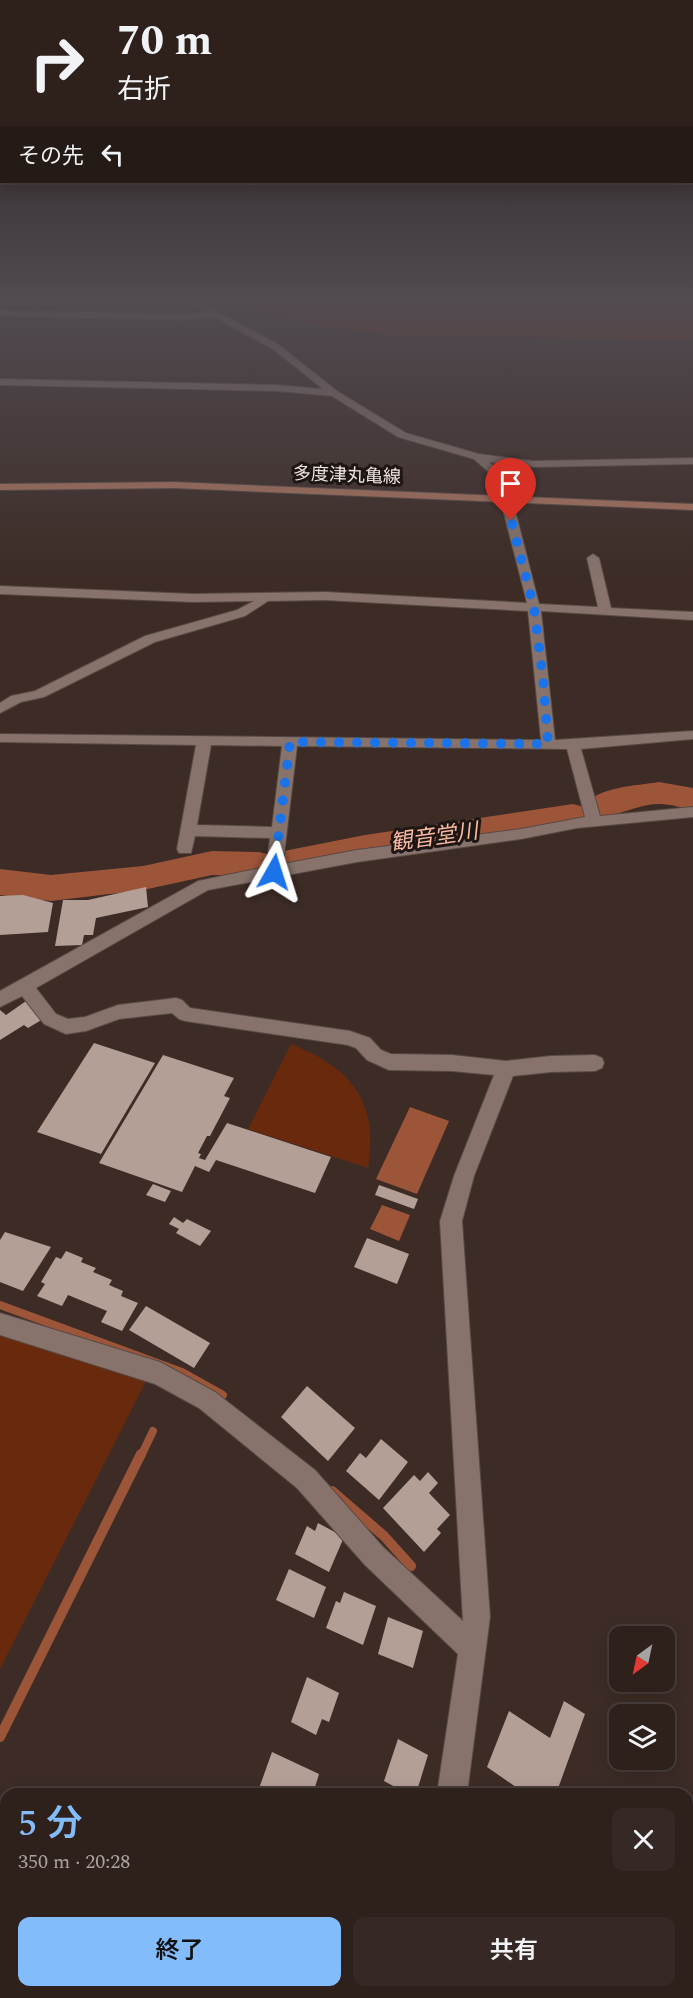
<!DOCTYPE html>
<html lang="ja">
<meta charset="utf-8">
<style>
body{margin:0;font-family:Spectral,"Noto Sans JP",serif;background:#362925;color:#f1f3f6;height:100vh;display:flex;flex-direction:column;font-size:22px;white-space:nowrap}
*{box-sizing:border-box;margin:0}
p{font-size:20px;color:#a7a3a3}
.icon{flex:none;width:33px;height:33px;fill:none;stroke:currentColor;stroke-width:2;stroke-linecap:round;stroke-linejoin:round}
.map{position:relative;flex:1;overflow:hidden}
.sheet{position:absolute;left:0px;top:1788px;width:693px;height:210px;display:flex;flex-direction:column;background:#2e211c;border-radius:18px 18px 0 0;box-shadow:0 3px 15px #0003,0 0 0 2px #493e3b}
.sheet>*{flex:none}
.top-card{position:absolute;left:0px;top:0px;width:693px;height:183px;box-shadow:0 3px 15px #0003,0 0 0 2px #493e3b;background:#2e211c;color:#f1f3f6;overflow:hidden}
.needle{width:39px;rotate:213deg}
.fabs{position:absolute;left:609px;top:1626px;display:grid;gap:12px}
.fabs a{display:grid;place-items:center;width:66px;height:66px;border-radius:12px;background:#2e211c;box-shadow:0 3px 15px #0003,0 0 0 2px #493e3b;font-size:30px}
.pin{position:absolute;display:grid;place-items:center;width:51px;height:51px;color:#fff;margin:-62px -26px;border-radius:50% 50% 50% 0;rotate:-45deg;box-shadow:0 0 6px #0007}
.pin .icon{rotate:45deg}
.me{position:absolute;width:66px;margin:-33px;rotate:6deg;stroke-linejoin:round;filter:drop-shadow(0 0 4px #0008)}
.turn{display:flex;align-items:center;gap:21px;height:126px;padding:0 18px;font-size:27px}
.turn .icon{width:78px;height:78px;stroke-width:2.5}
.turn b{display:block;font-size:42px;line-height:51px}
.then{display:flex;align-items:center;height:57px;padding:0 18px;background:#0003;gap:12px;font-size:22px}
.round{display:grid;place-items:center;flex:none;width:63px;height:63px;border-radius:12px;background:#362925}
.headline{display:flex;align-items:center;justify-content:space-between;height:102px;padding:0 18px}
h1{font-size:36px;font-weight:600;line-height:45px;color:#83bcfb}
.cta{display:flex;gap:12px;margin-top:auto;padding:12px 18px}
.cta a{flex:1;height:69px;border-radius:12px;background:#83bcfb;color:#111;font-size:24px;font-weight:600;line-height:69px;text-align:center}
.cta a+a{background:#362925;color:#f1f3f6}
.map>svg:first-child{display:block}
.green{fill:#68290d}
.water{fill:#9d5539}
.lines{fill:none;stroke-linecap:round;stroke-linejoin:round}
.stream-far1{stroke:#9d5539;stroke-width:8}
.stream{stroke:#9d5539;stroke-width:10}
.river{fill:#9d5539;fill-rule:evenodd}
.building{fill:#b49f97}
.street-casing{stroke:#584a44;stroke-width:2}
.secondary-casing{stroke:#584a44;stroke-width:2}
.street{fill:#87736c;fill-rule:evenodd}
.secondary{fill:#aa745f;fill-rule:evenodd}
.route{stroke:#1a73e8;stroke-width:10;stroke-dasharray:0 18}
.labels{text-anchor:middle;stroke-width:6;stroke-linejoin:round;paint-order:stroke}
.far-street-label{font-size:18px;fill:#eee3df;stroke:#1e1614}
.water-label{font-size:22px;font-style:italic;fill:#f9baa2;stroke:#1e1614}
</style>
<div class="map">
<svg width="693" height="1998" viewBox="0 0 693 1998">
<rect width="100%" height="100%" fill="#3d2c26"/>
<g class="green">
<path d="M217 298H693V338L675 340 386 335C329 329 270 318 217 298Z"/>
<path d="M291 1044C351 1068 379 1101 368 1168L248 1129Z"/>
<path d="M0 1335 146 1381 0 1669Z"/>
</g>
<g class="water">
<path d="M410 1107 449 1121 417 1194 376 1179Z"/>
<path d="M382 1205 410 1215 399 1241 370 1229Z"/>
</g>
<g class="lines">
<g class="stream-far1">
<path d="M0 1305 182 1372 223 1395"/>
<path d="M141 1456 153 1431"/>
</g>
<g class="stream">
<path d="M332 1491 384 1536 411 1566"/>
<path d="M0 1737 141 1454"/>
</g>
<g class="river">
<path d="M659 782 693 788V810C682 808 671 804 660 804 636 803 612 821 590 815L585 823 573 826 365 858 296 872 284 869 279 860 284 851 365 835 573 804 584 807C596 786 637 786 659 782Z"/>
<path d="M212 851 259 852 271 855 276 864 271 873 259 876 212 875 143 890 51 901 0 895V869L51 875 143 866Z"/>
</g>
</g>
<g class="building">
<path d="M146 887 148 907 96 918 93 935H84L82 945 55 946 63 900H88Z"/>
<path d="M23 895 53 903 48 932 0 935V896Z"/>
<path d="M26 1001 43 1019 28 1028 24 1025 0 1040V1010L6 1015Z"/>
<path d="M94 1043 155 1063 101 1154 37 1132Z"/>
<path d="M163 1055 234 1078 224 1096 230 1098 210 1136H207L198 1153 201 1154 199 1158 205 1160 227 1123 331 1157 315 1193 216 1160 209 1172 195 1166 182 1192 99 1163Z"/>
<path d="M153 1184 171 1191 165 1202 146 1195Z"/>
<path d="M379 1185 418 1199 414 1209 375 1195Z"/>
<path d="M174 1217 183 1223 187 1219 211 1231 200 1246 176 1233 179 1229 169 1224Z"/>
<path d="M5 1232 51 1247 23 1291 0 1282V1240Z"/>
<path d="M367 1238 409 1254 397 1284 354 1267Z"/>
<path d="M66 1251 83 1258 81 1262 96 1268 93 1272 112 1280 109 1285 123 1291 121 1296 138 1303 122 1331 101 1322 107 1311 68 1295 62 1306 37 1296 45 1284 41 1282 56 1257 61 1259Z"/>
<path d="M146 1306 210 1343 194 1368 129 1330Z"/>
<path d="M307 1386 355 1428 328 1461 281 1417Z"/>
<path d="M381 1439 408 1462 379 1500 346 1471 360 1453 366 1458Z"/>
<path d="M428 1472 438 1483 429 1493 450 1515 437 1529 441 1533 424 1552 383 1508 414 1475 420 1481Z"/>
<path d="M318 1523 344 1537 329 1572 295 1554 307 1526 315 1531Z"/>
<path d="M289 1569 326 1587 314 1618 276 1600Z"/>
<path d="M344 1592 376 1606 363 1645 326 1628 336 1601 340 1603Z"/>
<path d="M388 1617 423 1631 413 1668 378 1654Z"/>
<path d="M307 1677 339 1693 329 1722 322 1719 316 1735 291 1722Z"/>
<path d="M564 1701 585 1714 556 1794H526L487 1767 509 1711 550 1738Z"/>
<path d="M398 1739 428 1755 416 1794H408L384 1781Z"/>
<path d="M272 1752 319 1774 313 1794H257Z"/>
<path d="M687 1849 693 1854V1923L687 1918Z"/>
<path d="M76 1992 101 1997V1998H75Z"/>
</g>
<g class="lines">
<defs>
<g id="street">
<path d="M188 298H197L207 306 279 345 337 391 406 433 479 454 533 461 693 458V464L533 467 489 462 502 474 512 498 539 604 598 607 587 558 593 554 599 558 611 608 693 612V620L541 611 555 740 693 731V739L581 749 600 816 693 807V817L577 828 521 839 357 862 208 890 36 988 56 1014 68 1019 85 1017 118 1005 176 998 182 1000 190 1008 350 1031 370 1038 381 1050 391 1054 452 1055 506 1061 551 1056 595 1055 602 1058 604 1063 602 1068 595 1071 551 1072 513 1076 474 1176 462 1221 490 1617 467 1794H437L458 1654 365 1565 297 1488 199 1408 155 1384 0 1335V1313L160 1362 215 1392 315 1470 383 1547 463 1621 440 1221 454 1176 494 1075 452 1071 389 1070 367 1060 356 1048 348 1045 185 1021 179 1019 172 1013 119 1019 86 1031 66 1034 44 1024 22 996 0 1007V991L198 881 266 867 270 838 195 836 191 853H179L177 849 196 745 0 742V734L541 740 528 611 325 600 268 601 245 616 155 642 44 697 21 702 0 713V703L11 696 35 691 145 636 237 610 254 601 193 602 0 594V586L193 594 325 592 527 603 500 498 492 475 474 459 398 437 332 396 277 391 0 385V379L277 385 323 389 273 349 214 317 180 320 0 316V310L180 314 206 312ZM211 745 282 746 272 827 197 825ZM297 746 567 749 585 817 521 829 357 850 283 864Z"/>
<path d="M397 1992H429L427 1998H395Z"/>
</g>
<path id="secondary" d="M174 482 693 504V510L174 488 0 490V484Z"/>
</defs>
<use href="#street" class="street-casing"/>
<use href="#secondary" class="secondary-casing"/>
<use href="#street" class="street"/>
<use href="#secondary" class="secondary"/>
</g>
<linearGradient id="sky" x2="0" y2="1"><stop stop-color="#221815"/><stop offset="0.52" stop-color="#514b52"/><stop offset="1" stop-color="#514b52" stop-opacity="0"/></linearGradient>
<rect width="693" height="577" fill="url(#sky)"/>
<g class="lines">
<path class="route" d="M274 872 290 742 548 744 543 678 534 608 511 520"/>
</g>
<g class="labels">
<g class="far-street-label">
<text transform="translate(347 475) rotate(2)" y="6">多度津丸亀線</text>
</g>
<g class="water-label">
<text transform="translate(434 836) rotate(-8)" y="8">観音堂川</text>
</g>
</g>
</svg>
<div class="fabs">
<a><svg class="needle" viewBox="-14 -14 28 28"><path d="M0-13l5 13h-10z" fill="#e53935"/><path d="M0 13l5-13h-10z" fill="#a7a3a3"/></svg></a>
<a><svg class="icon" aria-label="layers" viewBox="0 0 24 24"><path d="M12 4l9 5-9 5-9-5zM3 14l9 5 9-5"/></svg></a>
</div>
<div class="pin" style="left:511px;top:520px;background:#d93025"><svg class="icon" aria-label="arrive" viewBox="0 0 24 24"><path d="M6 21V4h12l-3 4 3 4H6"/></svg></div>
<svg class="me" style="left:274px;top:872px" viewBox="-20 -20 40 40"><path d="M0-17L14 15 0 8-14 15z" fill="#1a73e8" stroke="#fff" stroke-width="4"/></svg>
<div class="top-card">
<div class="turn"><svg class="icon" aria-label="right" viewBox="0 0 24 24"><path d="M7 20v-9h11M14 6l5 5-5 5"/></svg><div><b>70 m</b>右折</div></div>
<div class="then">その先<svg class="icon" aria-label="left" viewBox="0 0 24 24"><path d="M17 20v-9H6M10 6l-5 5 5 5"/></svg></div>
</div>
<section class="sheet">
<div class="headline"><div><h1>5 分</h1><p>350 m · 20:28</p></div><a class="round"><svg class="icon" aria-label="close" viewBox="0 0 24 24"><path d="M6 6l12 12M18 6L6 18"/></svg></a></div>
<div class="cta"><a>終了</a><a>共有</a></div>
</section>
</div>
